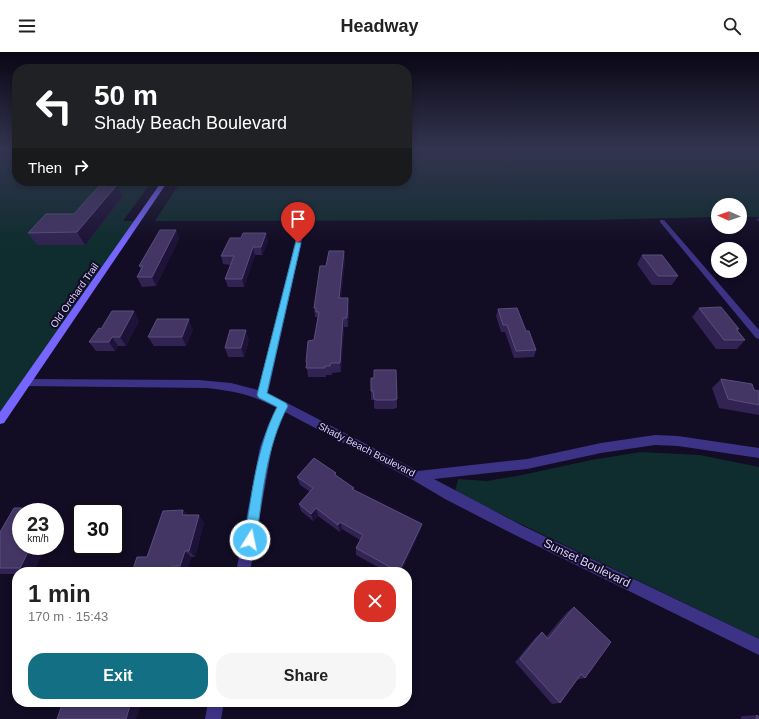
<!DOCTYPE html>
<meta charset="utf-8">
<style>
body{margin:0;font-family:Helvetica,sans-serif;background:#f6f6f6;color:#222;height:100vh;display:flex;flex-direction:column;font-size:15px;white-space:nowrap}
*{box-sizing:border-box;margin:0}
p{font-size:13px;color:#767676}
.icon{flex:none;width:22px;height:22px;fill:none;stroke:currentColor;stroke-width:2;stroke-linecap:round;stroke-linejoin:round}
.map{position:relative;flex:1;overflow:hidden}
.panel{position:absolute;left:12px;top:515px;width:400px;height:140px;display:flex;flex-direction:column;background:#fff;border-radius:16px;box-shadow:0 2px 6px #0003}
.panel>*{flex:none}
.hud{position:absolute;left:12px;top:12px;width:400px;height:122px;border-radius:16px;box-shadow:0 2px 6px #0003;background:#202124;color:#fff;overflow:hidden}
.needle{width:26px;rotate:272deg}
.tools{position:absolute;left:711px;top:146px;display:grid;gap:8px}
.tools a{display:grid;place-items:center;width:36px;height:36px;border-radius:50%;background:#fff;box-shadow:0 2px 6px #0003;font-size:20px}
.speed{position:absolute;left:12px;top:451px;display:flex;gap:8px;font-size:20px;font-weight:700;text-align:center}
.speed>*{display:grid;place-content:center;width:52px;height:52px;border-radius:50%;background:#fff;box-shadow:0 2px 6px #0003;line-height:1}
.speed small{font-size:10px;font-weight:400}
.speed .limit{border:2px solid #111;border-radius:6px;background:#fff;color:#111}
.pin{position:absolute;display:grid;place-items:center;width:34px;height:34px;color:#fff;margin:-41px -17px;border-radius:50% 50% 50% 0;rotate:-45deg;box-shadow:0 0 4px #0007}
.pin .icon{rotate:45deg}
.me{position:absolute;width:44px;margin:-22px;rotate:10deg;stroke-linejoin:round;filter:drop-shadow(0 0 3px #0008)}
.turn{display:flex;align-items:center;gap:14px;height:84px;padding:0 16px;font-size:18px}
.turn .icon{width:52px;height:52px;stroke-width:2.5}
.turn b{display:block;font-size:28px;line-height:34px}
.then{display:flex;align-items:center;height:38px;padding:0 16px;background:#0003;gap:8px;font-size:15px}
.round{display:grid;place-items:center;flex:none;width:42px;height:42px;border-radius:16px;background:#f6f6f6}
.head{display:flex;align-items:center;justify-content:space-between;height:68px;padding:0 16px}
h1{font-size:24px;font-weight:800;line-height:30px}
.button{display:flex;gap:8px;margin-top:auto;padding:8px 16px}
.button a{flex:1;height:46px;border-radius:16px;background:#136f83;color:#fff;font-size:16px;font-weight:800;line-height:46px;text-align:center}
.button a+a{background:#f6f6f6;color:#222}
header{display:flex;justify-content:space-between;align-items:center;height:52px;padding:0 16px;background:#fff;font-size:18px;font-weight:800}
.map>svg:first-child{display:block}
.green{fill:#0f2d2e}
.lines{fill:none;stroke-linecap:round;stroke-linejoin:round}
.street{fill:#3d3386;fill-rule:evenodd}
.secondary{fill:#7666ff;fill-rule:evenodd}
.wall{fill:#312453}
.shaded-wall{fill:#1d1338}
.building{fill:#433665;stroke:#5a4e7e}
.route{fill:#4fc3f7;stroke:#337fa1}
.labels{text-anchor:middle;stroke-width:4;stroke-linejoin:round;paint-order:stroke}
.street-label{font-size:10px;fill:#d8cfff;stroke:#120c24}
.near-street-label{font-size:12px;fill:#d8cfff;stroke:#120c24}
</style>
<header><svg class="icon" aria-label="menu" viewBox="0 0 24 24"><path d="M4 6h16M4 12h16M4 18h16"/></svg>Headway<svg class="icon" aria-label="search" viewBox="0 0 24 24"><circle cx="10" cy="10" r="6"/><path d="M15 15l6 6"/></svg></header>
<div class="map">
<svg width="759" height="667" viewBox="0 0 759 667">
<rect width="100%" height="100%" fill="#120c24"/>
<g class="green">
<path d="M0 98H17V129H152L123 169H139L0 361Z"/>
<path d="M407 98H759V165H740V153H718V165L589 168 155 169 181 129H407Z"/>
<path d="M641 400 700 403 759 415V587L455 440 458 427 487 429 522 423 591 408Z"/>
</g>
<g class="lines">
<g class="street">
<path d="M660 168H664L759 278V287L756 286 660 170Z"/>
<path d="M301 177 304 179 268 341 418 419 527 407 601 391 655 383 678 384 759 396V406L678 394 655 393 601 401 527 417 434 427 523 474 759 587V603L513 482 445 447 413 428 285 360 279 371 272 395 250 520H236L260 395 269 371 277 356C253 343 234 339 207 336L23 334 22 331 23 328 27 327 199 328 231 331 258 338 298 179Z"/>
<path d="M208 650H224L221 667H205Z"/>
</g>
<path class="secondary" d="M162 129H168L4 371 0 372V360Z"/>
</g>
<g class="wall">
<path d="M122 145 85 193H37L28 181 74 162Z"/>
<path d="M759 165V170L757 168Z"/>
<path d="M176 178 179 187 156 234 142 235 137 225 141 218 139 214Z"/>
<path d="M268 190 262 203H255L244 235H228L225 227 231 213 223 212 221 204Z"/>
<path d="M344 199 345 208 341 246 349 255 348 275H344L341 320 332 321V323H326V325H308L306 310 314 288 317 269V265H315L314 256 326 214Z"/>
<path d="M642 203 678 224 672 233H652L637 212Z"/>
<path d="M699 256 739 277 737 278 745 288 737 297H716L692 265Z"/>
<path d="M498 257 526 279 536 298 534 305 514 306 505 280H501L496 264Z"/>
<path d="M139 269 126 294H118L115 299H96L89 290 101 277Z"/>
<path d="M193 277 186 294H154L148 285Z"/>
<path d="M249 288 244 305H228L225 296Z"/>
<path d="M371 326 397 347V356H395V357H376L374 356V348H371Z"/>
<path d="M721 327 754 338 759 339V363L719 356 712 336Z"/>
<path d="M336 421V424L354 438 422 472 420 479 401 520H387L356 503V496L360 488 342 477 340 480 318 464 313 469 301 459 299 452 310 440 300 433 297 425Z"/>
<path d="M14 456H47L54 460H21V494H46L33 520H17V522H0V480Z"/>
<path d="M183 458 187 463 204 470 195 505H191L187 520H132L147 505Z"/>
<path d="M574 555 585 626 576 628 560 651 552 652 515 610 536 585 542 580 546 585 567 560Z"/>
<path d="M298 650 297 655 266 654 261 652Z"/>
<path d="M757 663 759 667H740L742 664Z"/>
</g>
<g class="shaded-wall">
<path d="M117 133 122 145 85 193 77 180Z"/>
<path d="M176 178 179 187 156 234 152 225Z"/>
<path d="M266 181 268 190 262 203 261 195Z"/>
<path d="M253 195 255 203 244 235 242 227Z"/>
<path d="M344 199 345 208 340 255 339 246Z"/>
<path d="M348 246 349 255 348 275 347 266Z"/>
<path d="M134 259 139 269 126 294 120 285Z"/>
<path d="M343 266 344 275 341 320 340 311Z"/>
<path d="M189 267 193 277 186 294 182 285Z"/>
<path d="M246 278 249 288 244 305 241 296Z"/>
<path d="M112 285 118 294 115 299 109 290Z"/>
<path d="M47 456 54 460H45Z"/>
<path d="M316 456 318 464 313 469 311 462Z"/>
<path d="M183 458 189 466 182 463Z"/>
<path d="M55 461 58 463 55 469Z"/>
<path d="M199 463 204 470 195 505 189 499Z"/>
<path d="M340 470 342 477 340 480 338 473Z"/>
<path d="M422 472 420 479 401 520H399Z"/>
<path d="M31 494H46L33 520H29L20 516Z"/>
<path d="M185 499 191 505 187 520 180 514Z"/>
<path d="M172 514 179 520H170Z"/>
<path d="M131 650H142L136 667H126Z"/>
<path d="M294 650H298L297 655 294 653Z"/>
</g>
<g class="building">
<path d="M117 133 77 180 28 181 46 162H74L99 134Z"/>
<path d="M160 178H176L152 225H137L143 214H139Z"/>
<path d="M243 181H266L261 195H253L242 227H225L234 204H221L230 186H241Z"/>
<path d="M329 199H344L339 246H348L347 266H343L340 311H331L330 314H325V316H306L307 310H306L308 289 314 288 319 260H316V256H314L320 214H326Z"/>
<path d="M642 203H662L678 224H658Z"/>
<path d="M721 255 739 277H736L745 288H724L699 256Z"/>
<path d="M517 256 526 279H529L536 298 516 299 507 273H503L498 257Z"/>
<path d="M112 259H134L120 285H112L109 290H89L99 276 101 277Z"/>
<path d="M157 267H189L182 285H148Z"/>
<path d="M230 278H246L241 296H225Z"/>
<path d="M374 318H396L397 347H395V348H376L374 347 373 339H371V326H374Z"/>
<path d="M721 327 752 332 754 338 759 339V353L728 347Z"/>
<path d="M314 406 336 421 334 422 354 436 352 437 422 472 399 520 356 496 363 483 340 470 338 473 316 456 311 462 299 452 313 436 297 425Z"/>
<path d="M14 456H47L45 460H21V494H31L20 516H0V480Z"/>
<path d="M183 458 182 463H199L189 499H185L180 514H172L170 520H132L137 505H147L163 459Z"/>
<path d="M574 555 611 590 585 626 581 622 560 651 520 607 542 580 548 587Z"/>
<path d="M63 650H131L126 667H57Z"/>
<path d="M262 650H294V653L261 652Z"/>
<path d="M757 663 759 665V667H756Z"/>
</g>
<linearGradient id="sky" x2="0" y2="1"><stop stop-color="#0a0714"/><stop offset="0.51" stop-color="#333450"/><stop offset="1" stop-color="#333450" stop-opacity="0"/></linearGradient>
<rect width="759" height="191" fill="url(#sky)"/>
<path class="route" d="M296 189 301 191 267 341 286 351 288 354C266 395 263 442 256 488L254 492 250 494 245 492 244 488C252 443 256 396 277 355L259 346 257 343Z"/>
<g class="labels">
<g class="street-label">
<text transform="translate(74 243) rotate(-55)" y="4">Old Orchard Trail</text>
<text transform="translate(367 397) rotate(27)" y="4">Shady Beach Boulevard</text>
</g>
<g class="near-street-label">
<text transform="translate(587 511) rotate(26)" y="4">Sunset Boulevard</text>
</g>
</g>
</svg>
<div class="tools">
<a><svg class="needle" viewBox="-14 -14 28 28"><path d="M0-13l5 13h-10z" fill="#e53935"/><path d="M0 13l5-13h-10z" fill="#767676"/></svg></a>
<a><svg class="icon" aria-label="layers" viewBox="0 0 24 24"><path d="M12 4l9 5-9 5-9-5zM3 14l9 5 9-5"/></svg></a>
</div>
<div class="speed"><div>23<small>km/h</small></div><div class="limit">30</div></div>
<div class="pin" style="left:298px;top:191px;background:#d93025"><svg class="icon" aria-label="arrive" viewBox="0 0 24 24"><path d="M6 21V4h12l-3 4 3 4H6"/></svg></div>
<svg class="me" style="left:250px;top:488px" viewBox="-20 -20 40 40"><circle r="17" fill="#4fc3f7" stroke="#fff" stroke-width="3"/><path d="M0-11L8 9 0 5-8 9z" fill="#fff"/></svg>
<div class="hud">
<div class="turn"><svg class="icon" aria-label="left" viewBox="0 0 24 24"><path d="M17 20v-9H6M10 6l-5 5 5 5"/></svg><div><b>50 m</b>Shady Beach Boulevard</div></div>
<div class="then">Then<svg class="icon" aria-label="right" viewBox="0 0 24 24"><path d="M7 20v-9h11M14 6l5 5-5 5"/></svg></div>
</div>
<section class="panel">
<div class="head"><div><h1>1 min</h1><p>170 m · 15:43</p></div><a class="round" style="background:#d93025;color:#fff"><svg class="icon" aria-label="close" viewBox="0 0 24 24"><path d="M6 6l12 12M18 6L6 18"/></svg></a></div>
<div class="button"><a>Exit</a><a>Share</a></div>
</section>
</div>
